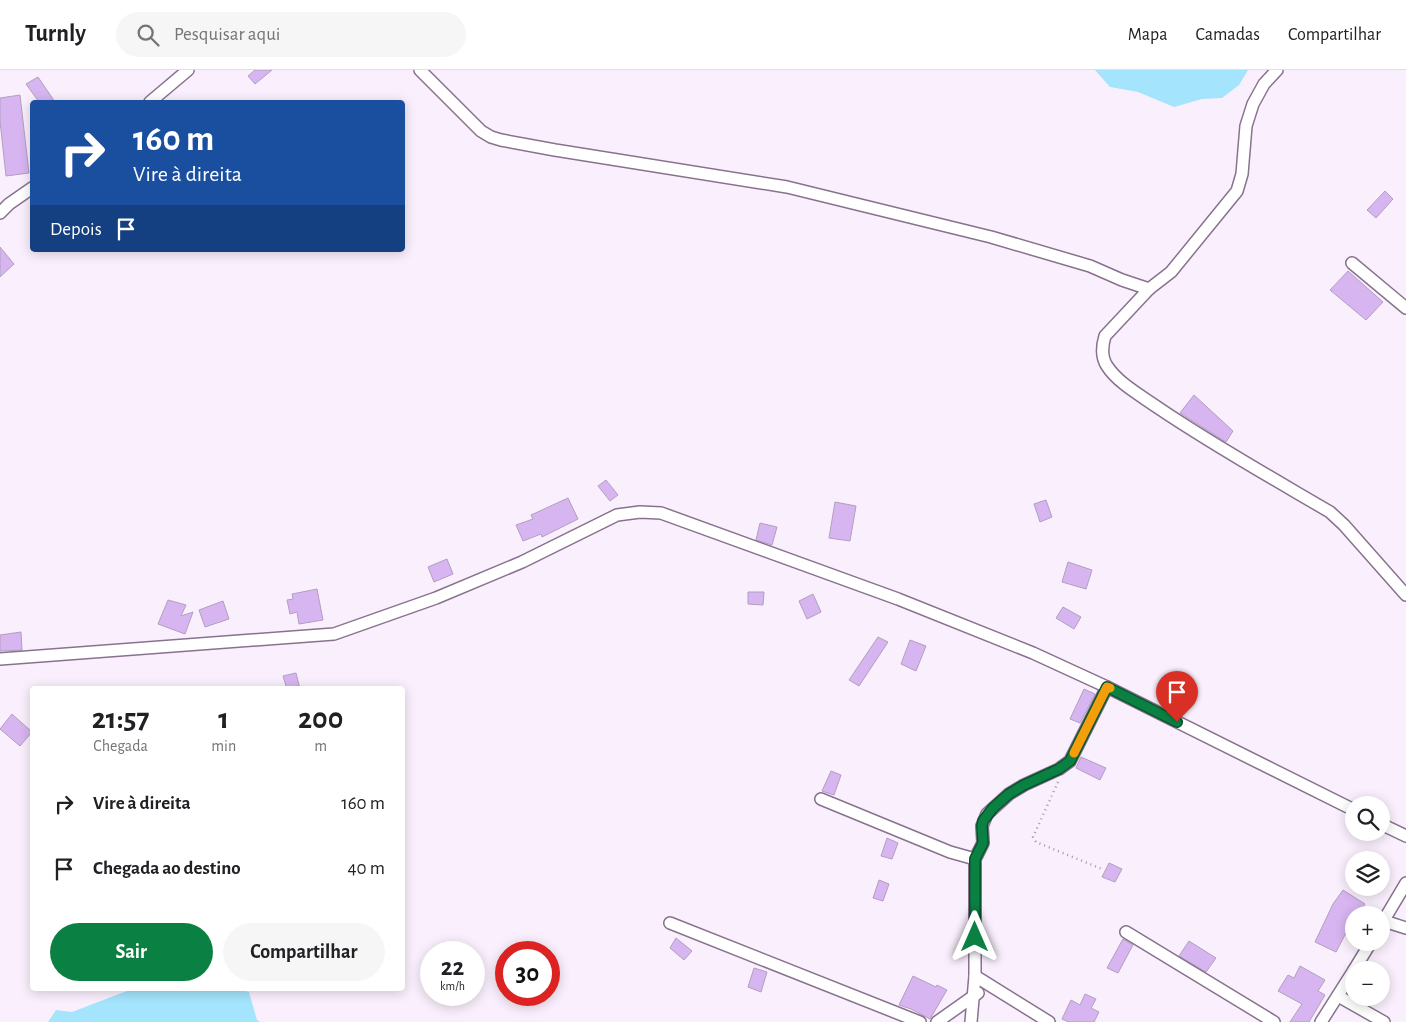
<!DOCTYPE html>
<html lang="pt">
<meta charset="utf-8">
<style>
body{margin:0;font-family:"Alegreya Sans",sans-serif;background:#f6f6f6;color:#202124;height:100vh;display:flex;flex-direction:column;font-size:19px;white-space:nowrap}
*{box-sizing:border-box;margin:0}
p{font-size:16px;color:#757577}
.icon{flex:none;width:28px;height:28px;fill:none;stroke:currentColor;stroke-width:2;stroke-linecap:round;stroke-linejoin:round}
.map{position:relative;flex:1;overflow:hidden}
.drawer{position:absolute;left:30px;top:616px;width:375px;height:305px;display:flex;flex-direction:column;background:#fff;border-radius:5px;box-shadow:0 2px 12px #0003}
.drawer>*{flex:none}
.hud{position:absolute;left:30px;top:30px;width:375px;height:152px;border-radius:5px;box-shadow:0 2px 12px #0003;background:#1a4fa0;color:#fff;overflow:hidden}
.tools{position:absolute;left:1345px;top:726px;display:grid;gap:10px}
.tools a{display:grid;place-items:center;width:45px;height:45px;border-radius:50%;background:#fff;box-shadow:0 2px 12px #0003;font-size:25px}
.speed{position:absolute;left:420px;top:871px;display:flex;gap:10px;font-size:25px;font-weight:700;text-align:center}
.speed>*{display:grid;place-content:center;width:65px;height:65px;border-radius:50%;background:#fff;box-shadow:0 2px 12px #0003;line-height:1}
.speed small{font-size:12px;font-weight:400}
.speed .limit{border:8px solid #d22;background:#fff;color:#111}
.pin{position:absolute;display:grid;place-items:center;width:42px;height:42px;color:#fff;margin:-51px -21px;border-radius:50% 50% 50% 0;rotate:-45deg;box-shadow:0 0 5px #0007}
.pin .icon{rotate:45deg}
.me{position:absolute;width:55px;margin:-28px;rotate:0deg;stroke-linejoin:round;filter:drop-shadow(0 0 4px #0008)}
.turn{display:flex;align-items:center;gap:18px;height:105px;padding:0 20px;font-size:22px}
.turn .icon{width:65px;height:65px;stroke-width:2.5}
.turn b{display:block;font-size:35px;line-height:42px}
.then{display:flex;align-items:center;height:48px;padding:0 20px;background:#0003;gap:10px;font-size:19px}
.eta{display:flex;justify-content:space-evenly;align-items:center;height:85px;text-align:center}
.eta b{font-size:30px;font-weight:700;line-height:35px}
.action{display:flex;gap:10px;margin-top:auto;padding:10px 20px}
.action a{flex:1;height:58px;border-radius:30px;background:#0b8043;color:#fff;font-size:20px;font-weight:700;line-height:58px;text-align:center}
.action a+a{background:#f6f6f6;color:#202124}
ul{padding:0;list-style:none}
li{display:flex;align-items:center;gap:15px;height:65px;padding:0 20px}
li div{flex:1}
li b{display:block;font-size:19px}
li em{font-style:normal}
header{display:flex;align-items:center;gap:30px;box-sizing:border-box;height:70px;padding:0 25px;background:#fff;border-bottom:1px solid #e0e0e0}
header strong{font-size:24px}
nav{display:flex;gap:28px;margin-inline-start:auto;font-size:18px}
.search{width:350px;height:45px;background:#f6f6f6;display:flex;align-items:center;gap:12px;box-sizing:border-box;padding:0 18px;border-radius:28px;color:#757577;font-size:19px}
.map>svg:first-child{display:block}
.water{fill:#a4e4fd}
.building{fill:#d7b5f1;stroke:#b19fbf}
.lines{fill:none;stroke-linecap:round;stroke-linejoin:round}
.street-casing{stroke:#88728d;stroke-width:14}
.path{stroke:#a49aa7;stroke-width:2.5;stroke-dasharray:1 4;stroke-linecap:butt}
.street{stroke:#fff;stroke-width:11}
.route-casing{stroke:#07532c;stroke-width:12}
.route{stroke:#0b8043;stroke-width:9}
.slow{stroke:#f59e0b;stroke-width:9}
</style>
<header>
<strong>Turnly</strong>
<div class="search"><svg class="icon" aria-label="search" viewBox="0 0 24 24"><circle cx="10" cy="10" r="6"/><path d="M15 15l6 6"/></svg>Pesquisar aqui</div>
<nav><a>Mapa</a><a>Camadas</a><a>Compartilhar</a></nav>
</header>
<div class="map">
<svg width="1406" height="952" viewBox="0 0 1406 952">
<rect width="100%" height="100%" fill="#faf0fd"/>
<g class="water">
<path d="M1095 0H1248L1239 15 1222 28 1202 29 1174 37 1138 22 1110 17Z"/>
<path d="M132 919H240L249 922 257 950 260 952H48L56 940 72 942Z"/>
</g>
<g class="building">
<path d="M255 0H272L255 14 248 6Z"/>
<path d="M38 7 55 32H39L26 14Z"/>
<path d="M20 25 29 103 6 106 0 51V28Z"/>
<path d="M1385 121 1393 129 1376 148 1367 140Z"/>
<path d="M0 177 14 194 0 207Z"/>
<path d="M1348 201 1383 232 1366 250 1330 220Z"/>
<path d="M1194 325 1233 361 1226 372 1180 343Z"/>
<path d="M606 410 618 425 610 431 598 416Z"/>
<path d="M568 428 578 449 542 467 541 464 523 471 516 455 533 449 531 445Z"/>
<path d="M1046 430 1052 447 1040 452 1034 434Z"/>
<path d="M835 432 856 436 850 471 829 468Z"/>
<path d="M760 453 777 457 772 475 756 470Z"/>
<path d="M447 489 453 504 434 512 428 497Z"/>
<path d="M1068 492 1092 500 1086 519 1062 512Z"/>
<path d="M317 519 323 550 299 554 297 542 290 544 287 530 293 529 292 524Z"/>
<path d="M748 522H764L763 535 748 534Z"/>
<path d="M813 524 821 542 807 549 799 531Z"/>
<path d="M168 530 186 535 181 546 193 542 185 564 158 554Z"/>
<path d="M223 531 229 549 205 557 199 540Z"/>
<path d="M1063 537 1081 547 1074 559 1056 548Z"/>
<path d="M21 562 22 580 0 581V565Z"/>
<path d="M878 567 888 572 859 616 849 610Z"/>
<path d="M910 570 926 576 916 601 901 594Z"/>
<path d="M296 603 300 619H287L283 606Z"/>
<path d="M1084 619 1095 624 1080 653 1070 649Z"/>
<path d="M12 644 32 662 20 676 0 659Z"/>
<path d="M1081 687 1106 698 1100 710 1076 698Z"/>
<path d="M831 701 841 705 834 725 822 721Z"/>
<path d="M887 768 898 773 892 789 881 786Z"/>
<path d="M1109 793 1122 799 1115 812 1102 807Z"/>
<path d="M879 810 889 814 883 831 873 828Z"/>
<path d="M1343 820 1365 834 1358 845H1354V853L1348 864 1346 863 1336 882 1315 872 1333 834Z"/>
<path d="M676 868 692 881 684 890 670 878Z"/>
<path d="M1123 869 1133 875 1118 903 1107 898Z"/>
<path d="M1189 871 1216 888 1206 902 1179 886Z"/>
<path d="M1300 896 1325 910 1318 921 1325 925 1309 952H1290L1302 934 1278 921 1288 905 1294 908Z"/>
<path d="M754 898 767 902 761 922 748 917Z"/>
<path d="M913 906 936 917 937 915 947 920 930 949 911 939 899 935Z"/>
<path d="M1085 924 1096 929 1091 938 1099 942 1094 952H1069L1062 949 1071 930 1080 935Z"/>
</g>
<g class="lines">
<defs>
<g id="street">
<path d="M420 0 481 61 491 67 501 70 555 80 787 117 991 167 1090 196 1122 210 1149 219"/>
<path d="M1277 0 1264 14 1253 34 1246 56 1242 104 1237 121 1171 202 1149 219 1105 266C1102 276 1101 287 1107 296 1118 313 1140 325 1157 337 1213 375 1272 408 1330 442L1344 455 1406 525"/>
<path d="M150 32 188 0"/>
<path d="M0 143 9 134 32 118"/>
<path d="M1352 193 1406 238"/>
<path d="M0 589 334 564 436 528 522 492 617 445 640 442 661 443 898 529 1033 583 1107 617 1354 740"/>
<path d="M821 729 950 782 975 789V906L971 952"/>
<path d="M1381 754 1406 766"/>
<path d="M975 789 983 773 982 756 987 744 1009 724 1024 715 1059 699 1070 691 1107 617"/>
<path d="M1384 851 1406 858"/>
<path d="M670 853 920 952"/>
<path d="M1381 855 1406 813"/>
<path d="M1126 862 1274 952"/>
<path d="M1354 900 1371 872"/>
<path d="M975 906 1049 952"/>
<path d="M1338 926 1384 952"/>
<path d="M937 952 978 923"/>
<path d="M1321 952 1354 900"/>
</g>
</defs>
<use href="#street" class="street-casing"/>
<path class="path" d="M1058 712 1033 767 1036 772 1102 799"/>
<use href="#street" class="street"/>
</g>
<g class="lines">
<defs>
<path id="route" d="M975 867V789L983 773 982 756 983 751 993 738 1009 724 1024 715 1059 699 1070 691 1107 617 1177 652"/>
</defs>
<use href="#route" class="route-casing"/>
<use href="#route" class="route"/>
<path class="slow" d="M1074 683 1107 617 1110 618"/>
</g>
</svg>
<div class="tools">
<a><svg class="icon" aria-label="search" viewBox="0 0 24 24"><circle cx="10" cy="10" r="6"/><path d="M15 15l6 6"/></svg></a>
<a><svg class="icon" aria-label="layers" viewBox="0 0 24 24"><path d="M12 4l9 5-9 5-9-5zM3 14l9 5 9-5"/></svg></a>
<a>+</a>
<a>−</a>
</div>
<div class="speed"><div>22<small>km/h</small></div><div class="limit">30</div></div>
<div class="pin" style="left:1177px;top:652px;background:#d93025"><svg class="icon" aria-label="arrive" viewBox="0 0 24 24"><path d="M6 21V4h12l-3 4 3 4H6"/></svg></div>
<svg class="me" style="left:975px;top:867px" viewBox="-20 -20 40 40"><path d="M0-17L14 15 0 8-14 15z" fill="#0b8043" stroke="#fff" stroke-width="4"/></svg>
<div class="hud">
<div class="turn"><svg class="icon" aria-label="right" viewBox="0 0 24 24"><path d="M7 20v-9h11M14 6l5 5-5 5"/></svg><div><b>160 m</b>Vire à direita</div></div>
<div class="then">Depois<svg class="icon" aria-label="arrive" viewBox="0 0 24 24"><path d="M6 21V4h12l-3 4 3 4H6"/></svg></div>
</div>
<section class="drawer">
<div class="eta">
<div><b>21:57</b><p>Chegada</p></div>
<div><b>1</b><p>min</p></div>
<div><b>200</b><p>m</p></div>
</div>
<ul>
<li><svg class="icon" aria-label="right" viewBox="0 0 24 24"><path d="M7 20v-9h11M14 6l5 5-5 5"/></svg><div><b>Vire à direita</b></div><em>160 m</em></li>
<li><svg class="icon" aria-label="arrive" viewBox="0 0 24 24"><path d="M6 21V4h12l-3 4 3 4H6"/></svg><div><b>Chegada ao destino</b></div><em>40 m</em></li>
</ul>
<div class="action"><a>Sair</a><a>Compartilhar</a></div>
</section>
</div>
